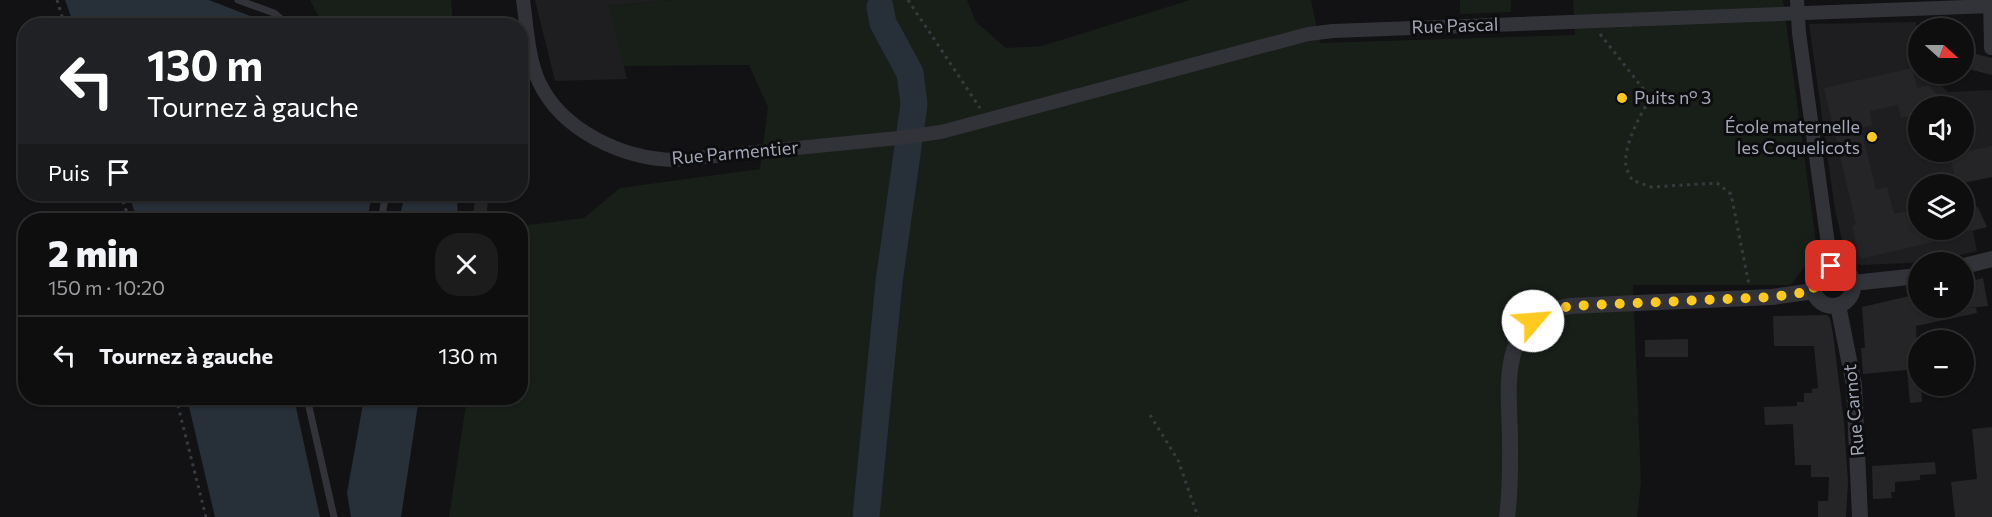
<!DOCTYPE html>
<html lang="fr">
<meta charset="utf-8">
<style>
body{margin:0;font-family:Commissioner,sans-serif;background:#1c1c1d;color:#f1f3f6;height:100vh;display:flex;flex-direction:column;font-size:22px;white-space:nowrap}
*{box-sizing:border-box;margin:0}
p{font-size:20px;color:#9b9c9e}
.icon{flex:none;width:33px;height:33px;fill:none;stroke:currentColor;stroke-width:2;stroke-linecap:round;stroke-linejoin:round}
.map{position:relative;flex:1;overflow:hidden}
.details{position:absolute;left:18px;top:213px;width:510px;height:192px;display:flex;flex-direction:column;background:#0e0e0f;border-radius:24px;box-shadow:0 2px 4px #0004,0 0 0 2px #2e2e2f}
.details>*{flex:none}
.hud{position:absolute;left:18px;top:18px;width:510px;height:183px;border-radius:24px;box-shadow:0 2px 4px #0004,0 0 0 2px #2e2e2f;background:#202124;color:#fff;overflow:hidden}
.needle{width:39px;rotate:111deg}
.fabs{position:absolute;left:1908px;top:18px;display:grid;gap:12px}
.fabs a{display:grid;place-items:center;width:66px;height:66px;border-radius:50%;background:#0e0e0f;box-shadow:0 2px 4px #0004,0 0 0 2px #2e2e2f;font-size:30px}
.pin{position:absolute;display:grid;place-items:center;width:51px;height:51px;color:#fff;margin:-26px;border-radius:12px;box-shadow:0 3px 9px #0006}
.me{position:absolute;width:66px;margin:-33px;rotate:63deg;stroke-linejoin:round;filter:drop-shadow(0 0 4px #0008)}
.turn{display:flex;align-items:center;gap:21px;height:126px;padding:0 30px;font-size:27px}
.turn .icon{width:78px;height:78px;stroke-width:2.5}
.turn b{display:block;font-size:42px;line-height:51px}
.then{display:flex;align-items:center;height:57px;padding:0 30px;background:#0003;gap:12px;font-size:22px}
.round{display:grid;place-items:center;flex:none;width:63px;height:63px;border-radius:24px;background:#1c1c1d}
.summary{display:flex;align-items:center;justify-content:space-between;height:102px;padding:0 30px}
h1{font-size:36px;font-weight:800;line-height:45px}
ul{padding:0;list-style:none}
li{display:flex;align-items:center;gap:18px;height:78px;padding:0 30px;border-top:2px solid #2e2e2f}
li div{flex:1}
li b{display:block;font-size:22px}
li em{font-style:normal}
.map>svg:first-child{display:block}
.built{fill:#1e1e21;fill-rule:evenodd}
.green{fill:#181f19}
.water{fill:#272f38}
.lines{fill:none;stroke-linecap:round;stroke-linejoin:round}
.river{stroke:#272f38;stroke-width:27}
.building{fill:#252528}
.path{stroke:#383a40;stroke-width:3;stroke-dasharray:3 4.5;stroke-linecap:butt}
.service{stroke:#323339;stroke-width:7}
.minor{stroke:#323339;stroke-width:14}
.tertiary{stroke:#323339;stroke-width:16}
.route{stroke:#ffc91e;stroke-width:10;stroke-dasharray:0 18}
.poi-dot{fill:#ffc91e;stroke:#0d0d0f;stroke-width:2}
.labels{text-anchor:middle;stroke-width:6;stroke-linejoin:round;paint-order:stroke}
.street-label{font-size:18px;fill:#a2a6b6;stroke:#0d0d0f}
.poi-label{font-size:18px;fill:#a2a6b6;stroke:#0d0d0f;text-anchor:start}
</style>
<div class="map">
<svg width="1992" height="517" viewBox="0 0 1992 517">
<rect width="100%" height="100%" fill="#121214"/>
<g class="built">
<path d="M535 0H672L609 6 627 79 555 81Z"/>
<path d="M1916 22 1918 74H1929L1948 92 1992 90V177L1959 184H1918V230H1964V206L1966 201 1979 208 1987 227 1973 231 1977 251 1931 262 1862 265 1854 264 1849 258 1843 244 1835 210 1809 24ZM1918 106H1964V152H1918Z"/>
</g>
<g class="green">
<path d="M310 0H451L453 25H323Z"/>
<path d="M672 0H967L976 22 1006 48 1042 46 1190 0H1311L1320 43 1575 35 1573 0H1783L1817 250 1791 285H1633L1641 482 1637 517H449L467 398H520L521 226 584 218 620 188 760 169 768 107 749 65 623 66 609 6Z"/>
<path d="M1460 0H1511V12L1460 14Z"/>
</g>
<g class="water">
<path d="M65 0H209L268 23 271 25H74Z"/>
<path d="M129 194H372L367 220H137Z"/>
<path d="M405 194H453L457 196 458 220H399Z"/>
<path d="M187 398H294L320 517H215Z"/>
<path d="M364 398H419L401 517H351L347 493Z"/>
</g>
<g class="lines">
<path class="river" d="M866 517 889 282 914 104 910 73 883 23 880 7"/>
</g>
<g class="building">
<path d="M1932 17H1949L1953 28H1936Z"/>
<path d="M1964 51 1992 58V75L1964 68Z"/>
<path d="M1912 68 1917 88 1928 85 1949 106H1918V114L1901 118 1898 105 1870 111 1872 125 1861 128 1876 190 1887 187 1894 214 1918 209V230H1957V234L1932 240 1933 242 1860 259 1852 225 1856 224 1824 88Z"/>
<path d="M1992 146V177L1956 184 1950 155Z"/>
<path d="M476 194H489L486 217 473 215Z"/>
<path d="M1964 200 1977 207 1987 227 1964 232Z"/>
<path d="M1983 278 1988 306 1969 308H1976L1977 313 1916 326 1918 386H1921L1922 402 1910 403 1907 370 1863 374 1861 348H1865L1862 307 1918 294V308H1964V283Z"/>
<path d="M1827 315 1830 318 1833 334 1844 422 1848 482 1846 517H1818V501H1828L1829 477H1811V465H1795L1793 424 1765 425 1764 407 1797 406V402H1804V393H1812V389L1818 388 1814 346H1774L1773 316Z"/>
<path d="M1688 339V357H1645V340Z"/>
<path d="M1992 427V517H1955L1951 482 1977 479 1972 429Z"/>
<path d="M1935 462 1936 474 1920 475V480L1895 482V492H1891L1892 498 1873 499 1872 466Z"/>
</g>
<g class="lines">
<g class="path">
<path d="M57 0 65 26"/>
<path d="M908 0 980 108"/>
<path d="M1600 34 1645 91 1649 101C1639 116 1623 148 1626 166 1627 171 1630 176 1632 180L1651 187 1717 183 1731 194 1749 285"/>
<path d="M121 194 129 220"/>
<path d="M176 398 206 517"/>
<path d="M1150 415 1178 460 1198 517"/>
</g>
<g class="service">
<path d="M238 0 274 13 289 26"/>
<path d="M381 220 386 194"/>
<path d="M307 398 334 517"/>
</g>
<g class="minor">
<path d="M523 0C527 27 528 58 539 82 562 131 623 159 675 160L898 138 941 132 1308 34 1333 31 1992 6"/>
<path d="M1797 0 1799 33 1831 266"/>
<path d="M1990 0 1991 48"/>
</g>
<g class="tertiary">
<path d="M1964 266 1992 259"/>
<circle cx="1833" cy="286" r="20"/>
<path d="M1853 283 1918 276"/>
<path d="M1838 305 1854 385 1860 517"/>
<path d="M1507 517C1511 489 1510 462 1510 434 1508 379 1500 318 1570 306L1772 297 1814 291"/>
</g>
</g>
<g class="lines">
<path class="route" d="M1533 321 1551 311 1570 306 1772 297 1814 291C1812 278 1819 269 1831 266"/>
</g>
<g class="poi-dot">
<circle cx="1622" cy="98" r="6"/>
<circle cx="1872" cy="137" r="6"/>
</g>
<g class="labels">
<g class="street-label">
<text transform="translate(1455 26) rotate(-2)" y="6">Rue Pascal</text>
<text transform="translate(735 153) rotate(-5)" y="6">Rue Parmentier</text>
<text transform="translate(1854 410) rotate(-95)" y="6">Rue Carnot</text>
</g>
<g class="poi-label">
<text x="1634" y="104">Puits n° 3</text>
<text x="1860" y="133" text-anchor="end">École maternelle<tspan x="1860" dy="21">les Coquelicots</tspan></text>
</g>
</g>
</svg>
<div class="fabs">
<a><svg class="needle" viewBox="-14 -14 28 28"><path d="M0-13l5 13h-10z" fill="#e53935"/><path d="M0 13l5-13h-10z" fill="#9b9c9e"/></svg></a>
<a><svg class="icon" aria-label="sound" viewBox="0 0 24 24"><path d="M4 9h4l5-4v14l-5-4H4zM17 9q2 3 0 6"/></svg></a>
<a><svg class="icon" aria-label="layers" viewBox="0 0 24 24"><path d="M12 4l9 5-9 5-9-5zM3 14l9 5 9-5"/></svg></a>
<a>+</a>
<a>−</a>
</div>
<div class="pin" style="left:1831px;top:266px;background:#d93025"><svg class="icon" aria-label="arrive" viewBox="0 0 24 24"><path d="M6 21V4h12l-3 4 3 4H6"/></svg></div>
<svg class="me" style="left:1533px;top:321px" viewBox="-20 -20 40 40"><circle r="19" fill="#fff"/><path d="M0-13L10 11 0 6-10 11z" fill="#ffc91e"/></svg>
<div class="hud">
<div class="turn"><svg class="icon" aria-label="left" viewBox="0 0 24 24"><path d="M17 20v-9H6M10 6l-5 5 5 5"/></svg><div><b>130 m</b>Tournez à gauche</div></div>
<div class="then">Puis<svg class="icon" aria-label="arrive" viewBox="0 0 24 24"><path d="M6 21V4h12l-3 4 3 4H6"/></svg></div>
</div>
<section class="details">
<div class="summary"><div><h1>2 min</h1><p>150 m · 10:20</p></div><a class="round"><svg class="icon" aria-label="close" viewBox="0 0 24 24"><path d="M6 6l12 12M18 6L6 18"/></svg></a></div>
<ul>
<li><svg class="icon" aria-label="left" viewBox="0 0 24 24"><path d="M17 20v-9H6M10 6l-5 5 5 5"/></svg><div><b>Tournez à gauche</b></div><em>130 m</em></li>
</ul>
</section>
</div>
